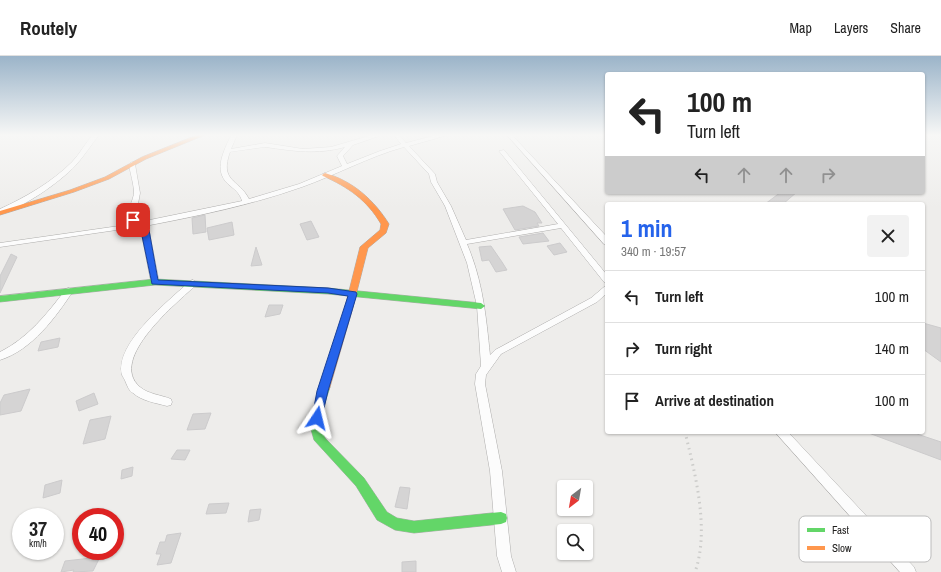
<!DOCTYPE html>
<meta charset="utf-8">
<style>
body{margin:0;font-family:"Archivo Narrow",sans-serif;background:#f2f2f2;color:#222;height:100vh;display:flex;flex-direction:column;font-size:15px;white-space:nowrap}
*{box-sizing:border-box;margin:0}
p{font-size:13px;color:#767676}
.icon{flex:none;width:22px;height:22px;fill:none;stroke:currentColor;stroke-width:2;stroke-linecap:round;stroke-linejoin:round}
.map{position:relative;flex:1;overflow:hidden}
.side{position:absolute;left:605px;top:146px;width:320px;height:232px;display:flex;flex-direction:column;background:#fff;border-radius:4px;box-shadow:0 1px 3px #0004}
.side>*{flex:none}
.banner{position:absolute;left:605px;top:16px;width:320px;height:122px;border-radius:4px;box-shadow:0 1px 3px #0004;background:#fff;color:#222;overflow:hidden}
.needle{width:26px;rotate:211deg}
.fabs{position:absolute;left:557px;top:424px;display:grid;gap:8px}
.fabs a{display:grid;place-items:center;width:36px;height:36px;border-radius:4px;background:#fff;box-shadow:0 1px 3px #0004;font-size:20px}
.speed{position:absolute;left:12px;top:452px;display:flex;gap:8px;font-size:20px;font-weight:700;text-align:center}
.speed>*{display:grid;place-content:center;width:52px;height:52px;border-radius:50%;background:#fff;box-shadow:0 1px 3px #0004;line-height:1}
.speed small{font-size:10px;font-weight:400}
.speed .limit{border:6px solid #d22;background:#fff;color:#111}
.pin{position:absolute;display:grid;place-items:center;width:34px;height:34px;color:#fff;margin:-17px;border-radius:8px;box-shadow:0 2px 6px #0006}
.me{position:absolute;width:44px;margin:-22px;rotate:10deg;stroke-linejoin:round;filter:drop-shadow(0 0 3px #0008)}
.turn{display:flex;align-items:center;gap:14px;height:84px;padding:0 16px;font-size:18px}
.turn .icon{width:52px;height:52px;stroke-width:2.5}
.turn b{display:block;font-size:28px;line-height:34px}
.lanes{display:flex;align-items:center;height:38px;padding:0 16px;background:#0003;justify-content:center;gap:20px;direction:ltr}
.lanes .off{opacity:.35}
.round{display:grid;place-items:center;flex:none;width:42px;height:42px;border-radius:4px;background:#f2f2f2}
.overview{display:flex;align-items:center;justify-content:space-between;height:68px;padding:0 16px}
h1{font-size:24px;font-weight:700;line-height:30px;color:#2563eb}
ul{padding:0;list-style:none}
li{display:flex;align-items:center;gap:12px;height:52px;padding:0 16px;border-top:1px solid #e0e0e0}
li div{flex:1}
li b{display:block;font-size:15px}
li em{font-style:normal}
header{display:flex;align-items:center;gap:24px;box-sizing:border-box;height:56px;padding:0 20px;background:#fff;border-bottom:1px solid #e0e0e0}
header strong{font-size:19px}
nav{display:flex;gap:22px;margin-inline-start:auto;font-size:14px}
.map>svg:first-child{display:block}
.building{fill:#d5d4d4;stroke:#cccbcc}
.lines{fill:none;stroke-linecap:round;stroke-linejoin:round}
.street-casing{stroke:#aeadac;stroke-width:1}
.fast-casing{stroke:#aeadac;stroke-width:1}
.slow-casing{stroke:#aeadac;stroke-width:1}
.path{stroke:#ccccca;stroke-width:3;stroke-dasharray:1.5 4;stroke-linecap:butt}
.street{fill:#fcfcfc;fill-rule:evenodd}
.fast{fill:#63d668;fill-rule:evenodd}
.slow{fill:#ff974d;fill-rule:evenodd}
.route{fill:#2563eb;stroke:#184099}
.key{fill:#fff;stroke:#bcbcbc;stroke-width:1}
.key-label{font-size:11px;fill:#201f1e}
</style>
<header>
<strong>Routely</strong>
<nav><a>Map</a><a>Layers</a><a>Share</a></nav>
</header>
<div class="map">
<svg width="941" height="516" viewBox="0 0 941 516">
<rect width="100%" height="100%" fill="#eeedeb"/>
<g class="building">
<path d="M797 136 783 148H765L781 136Z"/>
<path d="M523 150 535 156 542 167H537L539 170 515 174 503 153Z"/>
<path d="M205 159 206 176 193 178 192 162Z"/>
<path d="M311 165 319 181 307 184 300 168Z"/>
<path d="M232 166 234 179 209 184 207 172Z"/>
<path d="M543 177 549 185 523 188 519 181Z"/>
<path d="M560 187 567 196 554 199 547 190Z"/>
<path d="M491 190 502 206 507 214 496 216 489 204 482 205 479 191Z"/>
<path d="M256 191 262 209 251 210Z"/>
<path d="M11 198 17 201 0 237V220Z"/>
<path d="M269 249H283L280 258 265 261Z"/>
<path d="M923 267 941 272V306L923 293Z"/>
<path d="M60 282 58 291 38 295 41 286Z"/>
<path d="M30 333 21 355 0 359V347L4 339Z"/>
<path d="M94 337 98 348 79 355 76 345Z"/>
<path d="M211 357 205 373 187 374 193 358Z"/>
<path d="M111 360 105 383 83 388 90 364Z"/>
<path d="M866 376H917V378L941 386V404Z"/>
<path d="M177 394H190L185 404 171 403Z"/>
<path d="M133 411 132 420 121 423 122 414Z"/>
<path d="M62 424 60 437 43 442 45 429Z"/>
<path d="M400 431 410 432 407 453 395 451Z"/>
<path d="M229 447 226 457 206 458 209 448Z"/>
<path d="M261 453 259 464 248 466 250 454Z"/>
<path d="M181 477 171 507 157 509 161 498H156L160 486H165L167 479Z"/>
<path d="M100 501 93 515 73 516 74 514 61 516 65 505Z"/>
<path d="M416 505V516H402V506Z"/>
</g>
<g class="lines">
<defs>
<g id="street">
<path d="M93 79H99C91 89 84 100 76 109 59 127 24 151 0 158V153C26 141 52 126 72 106 80 98 85 87 93 79Z"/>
<path d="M231 79H237L231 93 265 87 303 93 331 91 372 79H382L353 89 343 100 347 108 380 95 401 88 394 79H399L406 87 437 79H448L409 90 435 118 437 126 451 150 466 184 558 168 499 95 504 94 607 219V227L604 226 561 172 467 188C483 226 486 260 490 299L495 294 591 242 604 231 607 230V237L597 246 501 298 486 319 485 328 502 415 511 500 516 516H502L497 500 490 415 475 328 476 318 481 310 477 250 467 207 445 150 431 126 429 118 404 91C368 101 336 119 302 131 251 149 198 160 145 170L149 174 159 226 155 229 151 226 141 175 137 171 0 191V187L133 168C123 159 133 147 134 137 134 128 130 117 129 108L132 106 135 108 140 137 136 159V163L140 166 242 145C240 137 234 133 228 128 213 114 224 95 231 79ZM265 91C295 95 316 99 345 91L337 100 342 110 299 128 249 143C239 123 219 126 230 96Z"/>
<path d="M507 79H512L607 181V188H604Z"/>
<path d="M193 224 197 227 196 229C178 246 107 303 140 331 148 338 161 339 171 343L172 346 171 349 167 350C156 347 142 345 133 337 129 335 128 331 126 327 125 324 123 321 122 319 114 287 170 244 190 225Z"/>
<path d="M69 232 73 235C56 261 32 294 0 304V296C28 282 47 258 66 233Z"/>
<path d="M775 376H788L914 511 916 516H900Z"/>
</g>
<g id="fast">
<path d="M155 223 328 232 481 247 485 250 481 253 328 238 155 229 0 246V240Z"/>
<path d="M325 327 329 328 330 331 323 353 322 370 325 382 364 422 387 456 397 462 414 465 501 456 506 458 507 462 506 466 501 468 414 477 395 474 377 464 356 430 314 384 310 370 313 353 320 331 321 328Z"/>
</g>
<g id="slow">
<path d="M197 79H205L146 103 109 123 74 136 0 159V155L70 134 105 121 142 101Z"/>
<path d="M325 117C353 125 374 144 389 168L386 177 368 192 352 255 330 331 329 334 325 335 321 334 320 331 344 255 360 191 380 174 381 168C367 144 348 131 323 120L322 119Z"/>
</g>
</defs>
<use href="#street" class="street-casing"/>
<use href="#fast" class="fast-casing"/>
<use href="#slow" class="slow-casing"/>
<path class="path" d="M685 376C695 417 710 474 695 516"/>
<use href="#street" class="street"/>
<use href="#fast" class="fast"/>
<use href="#slow" class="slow"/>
</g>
<linearGradient id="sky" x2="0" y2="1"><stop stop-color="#9bb4c9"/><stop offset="0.52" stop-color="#f7f7f6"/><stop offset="1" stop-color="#f7f7f6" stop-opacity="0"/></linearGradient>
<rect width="941" height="152" fill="url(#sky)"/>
<path class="route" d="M130 162H135L149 174 158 224 328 232 356 236 357 238 328 335 321 365H313L312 362 317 335 348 240 328 237 152 228 141 175 130 165Z"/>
<rect x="799" y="460" width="132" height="46" rx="6" class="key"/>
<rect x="807" y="472" width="18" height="4" fill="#63d668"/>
<rect x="807" y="490" width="18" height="4" fill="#ff974d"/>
<g class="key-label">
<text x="832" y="478">Fast</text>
<text x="832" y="496">Slow</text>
</g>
</svg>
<div class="fabs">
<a><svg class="needle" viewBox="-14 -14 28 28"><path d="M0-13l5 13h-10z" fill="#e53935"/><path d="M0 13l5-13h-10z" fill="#767676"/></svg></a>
<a><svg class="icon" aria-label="search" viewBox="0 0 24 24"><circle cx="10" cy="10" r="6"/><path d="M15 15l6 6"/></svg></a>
</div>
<div class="speed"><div>37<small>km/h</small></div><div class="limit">40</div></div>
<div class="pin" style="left:133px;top:164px;background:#d93025"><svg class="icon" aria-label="arrive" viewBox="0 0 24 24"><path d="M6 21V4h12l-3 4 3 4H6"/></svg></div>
<svg class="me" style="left:317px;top:362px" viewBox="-20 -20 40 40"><path d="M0-17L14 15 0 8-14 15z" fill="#2563eb" stroke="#fff" stroke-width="4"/></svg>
<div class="banner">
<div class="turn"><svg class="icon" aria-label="left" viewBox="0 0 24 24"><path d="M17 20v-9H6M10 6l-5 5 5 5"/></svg><div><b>100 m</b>Turn left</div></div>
<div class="lanes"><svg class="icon" aria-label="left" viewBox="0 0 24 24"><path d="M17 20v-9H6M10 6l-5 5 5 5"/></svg><svg class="icon off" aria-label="ahead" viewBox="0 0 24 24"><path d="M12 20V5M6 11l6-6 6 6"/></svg><svg class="icon off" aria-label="ahead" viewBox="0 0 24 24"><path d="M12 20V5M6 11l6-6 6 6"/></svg><svg class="icon off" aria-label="right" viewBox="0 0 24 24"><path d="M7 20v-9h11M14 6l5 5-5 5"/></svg></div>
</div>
<section class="side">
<div class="overview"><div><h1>1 min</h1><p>340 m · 19:57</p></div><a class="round"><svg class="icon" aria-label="close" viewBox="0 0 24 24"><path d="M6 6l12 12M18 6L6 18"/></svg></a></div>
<ul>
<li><svg class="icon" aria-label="left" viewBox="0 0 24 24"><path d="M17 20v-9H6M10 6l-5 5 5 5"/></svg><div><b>Turn left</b></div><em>100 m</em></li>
<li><svg class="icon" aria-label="right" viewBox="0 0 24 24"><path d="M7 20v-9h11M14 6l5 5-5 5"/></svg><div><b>Turn right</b></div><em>140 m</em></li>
<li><svg class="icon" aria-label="arrive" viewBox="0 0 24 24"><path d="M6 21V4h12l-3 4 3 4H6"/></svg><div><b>Arrive at destination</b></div><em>100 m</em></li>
</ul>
</section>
</div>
